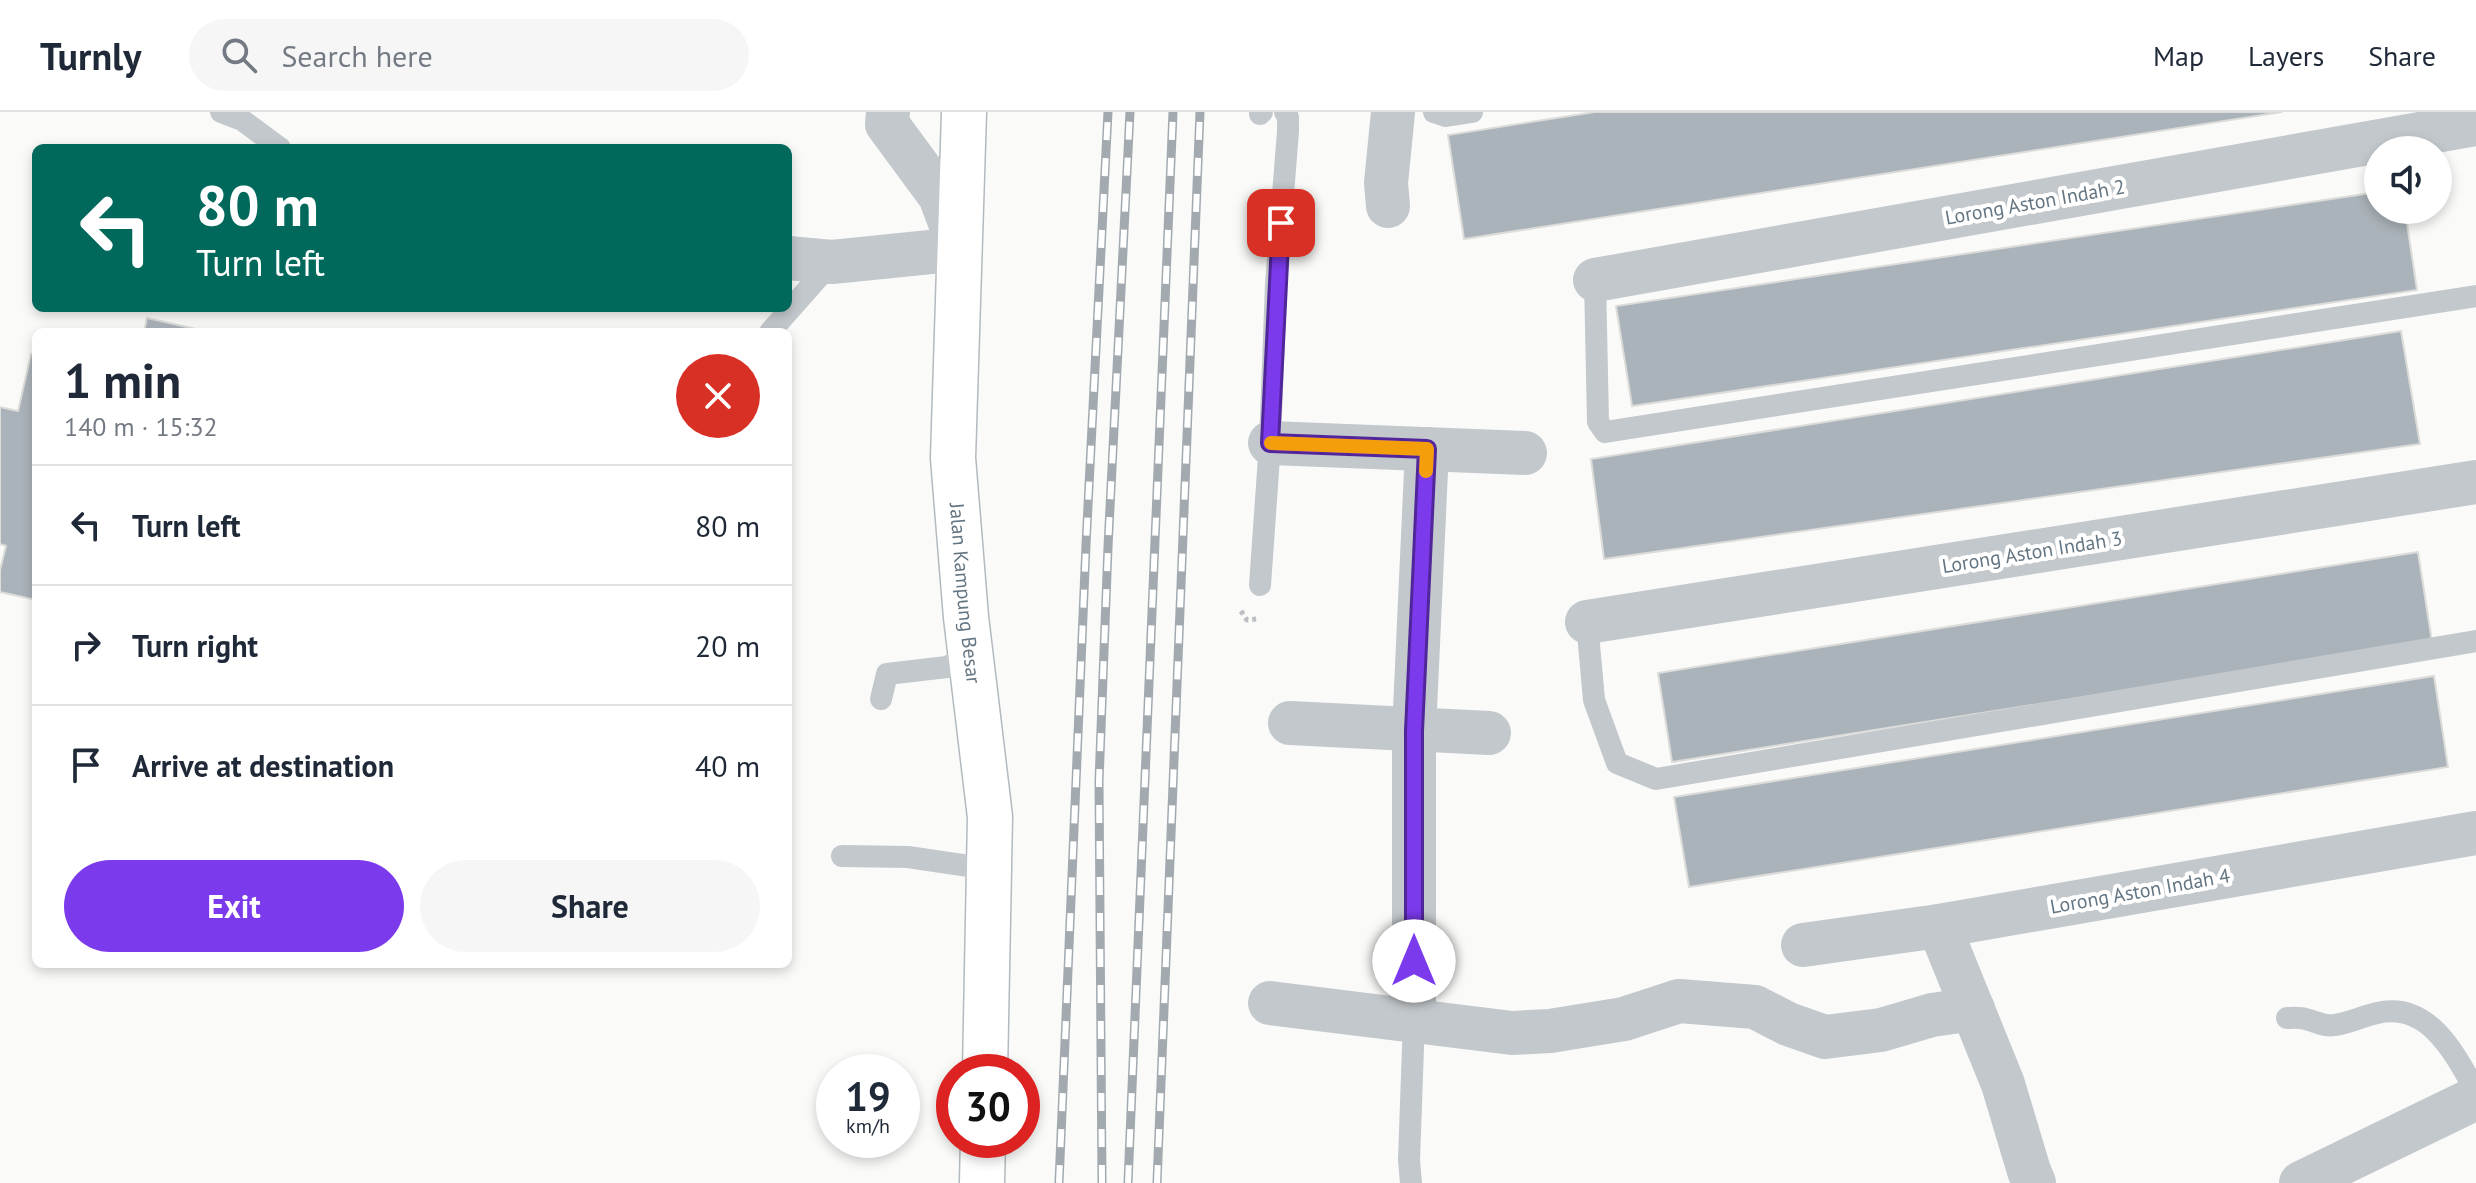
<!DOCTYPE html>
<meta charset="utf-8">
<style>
body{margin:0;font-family:"PT Sans",sans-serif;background:#f6f6f7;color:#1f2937;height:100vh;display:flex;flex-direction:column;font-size:30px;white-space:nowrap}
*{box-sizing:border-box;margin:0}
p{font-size:26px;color:#747a83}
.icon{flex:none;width:44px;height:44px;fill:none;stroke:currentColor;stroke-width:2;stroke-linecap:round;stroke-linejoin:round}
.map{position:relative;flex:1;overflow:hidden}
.side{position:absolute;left:32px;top:216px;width:760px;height:640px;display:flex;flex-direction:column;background:#fff;border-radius:12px;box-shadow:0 4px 12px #0003}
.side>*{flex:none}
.top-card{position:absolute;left:32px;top:32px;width:760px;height:168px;border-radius:12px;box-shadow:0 4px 12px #0003;background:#00695c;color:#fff;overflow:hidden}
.fabs{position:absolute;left:2364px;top:24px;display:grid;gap:16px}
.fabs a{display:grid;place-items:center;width:88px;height:88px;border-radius:50%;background:#fff;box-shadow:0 4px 12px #0003;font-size:40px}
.speed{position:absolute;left:816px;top:942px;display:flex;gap:16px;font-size:40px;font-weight:700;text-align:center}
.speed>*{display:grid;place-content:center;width:104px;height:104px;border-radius:50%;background:#fff;box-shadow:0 4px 12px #0003;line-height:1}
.speed small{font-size:20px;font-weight:400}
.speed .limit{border:12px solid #d22;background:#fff;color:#111}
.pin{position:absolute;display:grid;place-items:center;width:68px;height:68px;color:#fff;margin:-34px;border-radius:16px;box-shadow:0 4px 12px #0006}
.me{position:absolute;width:88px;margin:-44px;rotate:0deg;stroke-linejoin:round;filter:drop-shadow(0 0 6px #0008)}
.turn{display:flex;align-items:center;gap:28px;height:168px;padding:0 32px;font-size:36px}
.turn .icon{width:104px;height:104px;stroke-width:2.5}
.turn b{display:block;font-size:56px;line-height:68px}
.round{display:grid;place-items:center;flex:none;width:84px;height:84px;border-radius:42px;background:#f6f6f7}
.overview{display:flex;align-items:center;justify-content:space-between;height:136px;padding:0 32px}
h1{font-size:48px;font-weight:700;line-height:60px}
.cta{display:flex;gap:16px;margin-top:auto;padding:16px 32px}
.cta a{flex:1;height:92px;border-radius:48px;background:#7c3aed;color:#fff;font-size:32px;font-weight:700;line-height:92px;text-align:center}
.cta a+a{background:#f6f6f7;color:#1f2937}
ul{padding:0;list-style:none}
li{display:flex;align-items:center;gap:24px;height:120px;padding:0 32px;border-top:2px solid #e0e1e3}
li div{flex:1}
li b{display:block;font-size:30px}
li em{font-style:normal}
header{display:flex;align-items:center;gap:48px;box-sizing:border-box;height:112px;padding:0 40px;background:#fff;border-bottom:2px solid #e0e1e3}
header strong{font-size:38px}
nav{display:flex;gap:44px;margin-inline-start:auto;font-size:28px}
.search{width:560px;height:72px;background:#f6f6f7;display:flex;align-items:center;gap:20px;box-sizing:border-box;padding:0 28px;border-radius:44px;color:#747a83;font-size:30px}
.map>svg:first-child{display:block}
.building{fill:#aab3b9;stroke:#dcdcda;stroke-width:2}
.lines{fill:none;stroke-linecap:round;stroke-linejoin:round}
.secondary-casing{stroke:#b3babf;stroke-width:47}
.path{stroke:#bbbfc2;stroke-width:5;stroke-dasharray:4 4;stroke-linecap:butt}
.lane{stroke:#c3c8cc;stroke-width:22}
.street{stroke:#c3c8cc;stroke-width:44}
.secondary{stroke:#fff;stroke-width:44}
.rail-casing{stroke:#a2aab0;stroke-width:9}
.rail{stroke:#fff;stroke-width:6;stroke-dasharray:18;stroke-linecap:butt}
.route-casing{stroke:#51269a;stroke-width:20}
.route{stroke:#7c3aed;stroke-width:14}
.slow{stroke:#f59e0b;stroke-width:14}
.labels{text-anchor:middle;stroke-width:8;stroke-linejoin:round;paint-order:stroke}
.street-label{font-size:20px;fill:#657683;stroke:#fff}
</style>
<header>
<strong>Turnly</strong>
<div class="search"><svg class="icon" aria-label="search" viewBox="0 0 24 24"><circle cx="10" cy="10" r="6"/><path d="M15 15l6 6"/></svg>Search here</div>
<nav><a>Map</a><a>Layers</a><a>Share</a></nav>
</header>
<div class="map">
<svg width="2476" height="1071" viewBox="0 0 2476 1071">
<rect width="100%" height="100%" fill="#fafaf8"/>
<g class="building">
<path d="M1595 0H2282L1464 127 1448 23Z"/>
<path d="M2378 80V98H2405L2417 178 1632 294 1616 194Z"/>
<path d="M147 206 209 220H144Z"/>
<path d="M2401 219 2420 332 1604 447 1591 347Z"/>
<path d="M31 242 36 243V488L0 480V458L6 434 0 432V295L18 299Z"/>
<path d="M2418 440 2432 530 1672 650 1658 561Z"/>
<path d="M2434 564 2448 655 1689 775 1674 685Z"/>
</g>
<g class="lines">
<defs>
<g id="secondary">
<path id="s1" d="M964 0 953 346 966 505 990 705 985 960"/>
<path d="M982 1071 983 1028"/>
</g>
</defs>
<use href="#secondary" class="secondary-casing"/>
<path class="path" d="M1241 499 1247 508 1257 507"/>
<g class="lane">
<path d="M221 0 242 8 280 36"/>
<path d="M1434 0 1446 4 1472 0"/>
<path d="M1260 2 1262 0"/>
<path d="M1595 168 1598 310 1605 320 2476 184"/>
<path d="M770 220 832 150"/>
<path d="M1260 473 1270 331 1276 172 1288 19V5L1285 0"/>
<path d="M1587 510 1594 588 1617 651 1656 667 2476 529"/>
<path d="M881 587 887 562 947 555 970 542"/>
<path d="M842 744 908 745 989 757"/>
<path d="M2287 906C2292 906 2300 905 2305 907 2316 909 2323 915 2335 913 2350 911 2363 904 2377 901 2429 889 2455 942 2476 980"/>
<path d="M1411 1071 1409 1048 1414 907"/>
</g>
<g class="street">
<path d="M1388 94 1386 71 1393 0"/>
<path d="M788 146 832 150 960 137 940 84 887 12 888 0"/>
<path d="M1595 168 2476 12"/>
<path d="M1270 331 1525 341"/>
<path d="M1587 510 2476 370"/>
<path d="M1290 611 1489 621"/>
<path d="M1939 814 2003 972 2029 1059 2034 1071"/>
<path d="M1803 833 1939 814 2476 721"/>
<path d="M1270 891 1512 921 1550 919 1624 907 1679 889 1755 895 1788 912 1825 925 1881 918 1932 903 1973 897"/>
<path d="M1414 907V619L1427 337"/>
<path d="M2301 1071 2476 986"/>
</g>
<use href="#secondary" class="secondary"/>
<defs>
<g id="rail">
<path d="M1059 1071 1086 433 1108 0"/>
<path d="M1102 1071 1099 669 1108 435 1130 0"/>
<path d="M1128 1071 1173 0"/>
<path d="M1157 1071 1200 0"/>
</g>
</defs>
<use href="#rail" class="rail-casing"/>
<use href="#rail" class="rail"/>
</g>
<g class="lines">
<defs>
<path id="route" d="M1281 111 1270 331 1427 337 1414 619V849"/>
</defs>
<use href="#route" class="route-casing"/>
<use href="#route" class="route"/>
<path class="slow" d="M1271 331 1427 337 1426 359"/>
</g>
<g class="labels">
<g class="street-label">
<text transform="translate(2035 90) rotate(-10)" y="7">Lorong Aston Indah 2</text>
<text transform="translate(2032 440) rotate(-9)" y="7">Lorong Aston Indah 3</text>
<text dy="7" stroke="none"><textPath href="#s1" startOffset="482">Jalan Kampung Besar</textPath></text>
<text transform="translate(2140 779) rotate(-10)" y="7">Lorong Aston Indah 4</text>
</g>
</g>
</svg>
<div class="fabs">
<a><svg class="icon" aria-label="sound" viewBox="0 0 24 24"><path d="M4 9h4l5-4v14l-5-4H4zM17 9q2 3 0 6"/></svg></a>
</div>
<div class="speed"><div>19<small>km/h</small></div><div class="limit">30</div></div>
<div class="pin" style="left:1281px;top:111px;background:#d93025"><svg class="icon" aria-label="arrive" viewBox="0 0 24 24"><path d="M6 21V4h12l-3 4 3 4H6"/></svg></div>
<svg class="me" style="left:1414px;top:849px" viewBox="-20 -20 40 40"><circle r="19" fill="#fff"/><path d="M0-13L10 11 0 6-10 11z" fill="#7c3aed"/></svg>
<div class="top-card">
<div class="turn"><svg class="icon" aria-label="left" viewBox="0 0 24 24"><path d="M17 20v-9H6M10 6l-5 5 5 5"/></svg><div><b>80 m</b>Turn left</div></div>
</div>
<section class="side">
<div class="overview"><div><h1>1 min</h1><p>140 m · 15:32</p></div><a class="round" style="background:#d93025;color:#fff"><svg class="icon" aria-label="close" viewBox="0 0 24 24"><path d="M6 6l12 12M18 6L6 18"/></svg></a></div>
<ul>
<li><svg class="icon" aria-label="left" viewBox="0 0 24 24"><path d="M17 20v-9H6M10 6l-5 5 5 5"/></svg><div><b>Turn left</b></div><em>80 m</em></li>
<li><svg class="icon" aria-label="right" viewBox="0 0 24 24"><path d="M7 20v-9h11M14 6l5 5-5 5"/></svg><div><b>Turn right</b></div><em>20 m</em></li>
<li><svg class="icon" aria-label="arrive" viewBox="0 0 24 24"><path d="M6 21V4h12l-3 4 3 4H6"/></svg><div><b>Arrive at destination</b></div><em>40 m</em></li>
</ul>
<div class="cta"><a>Exit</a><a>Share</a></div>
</section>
</div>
